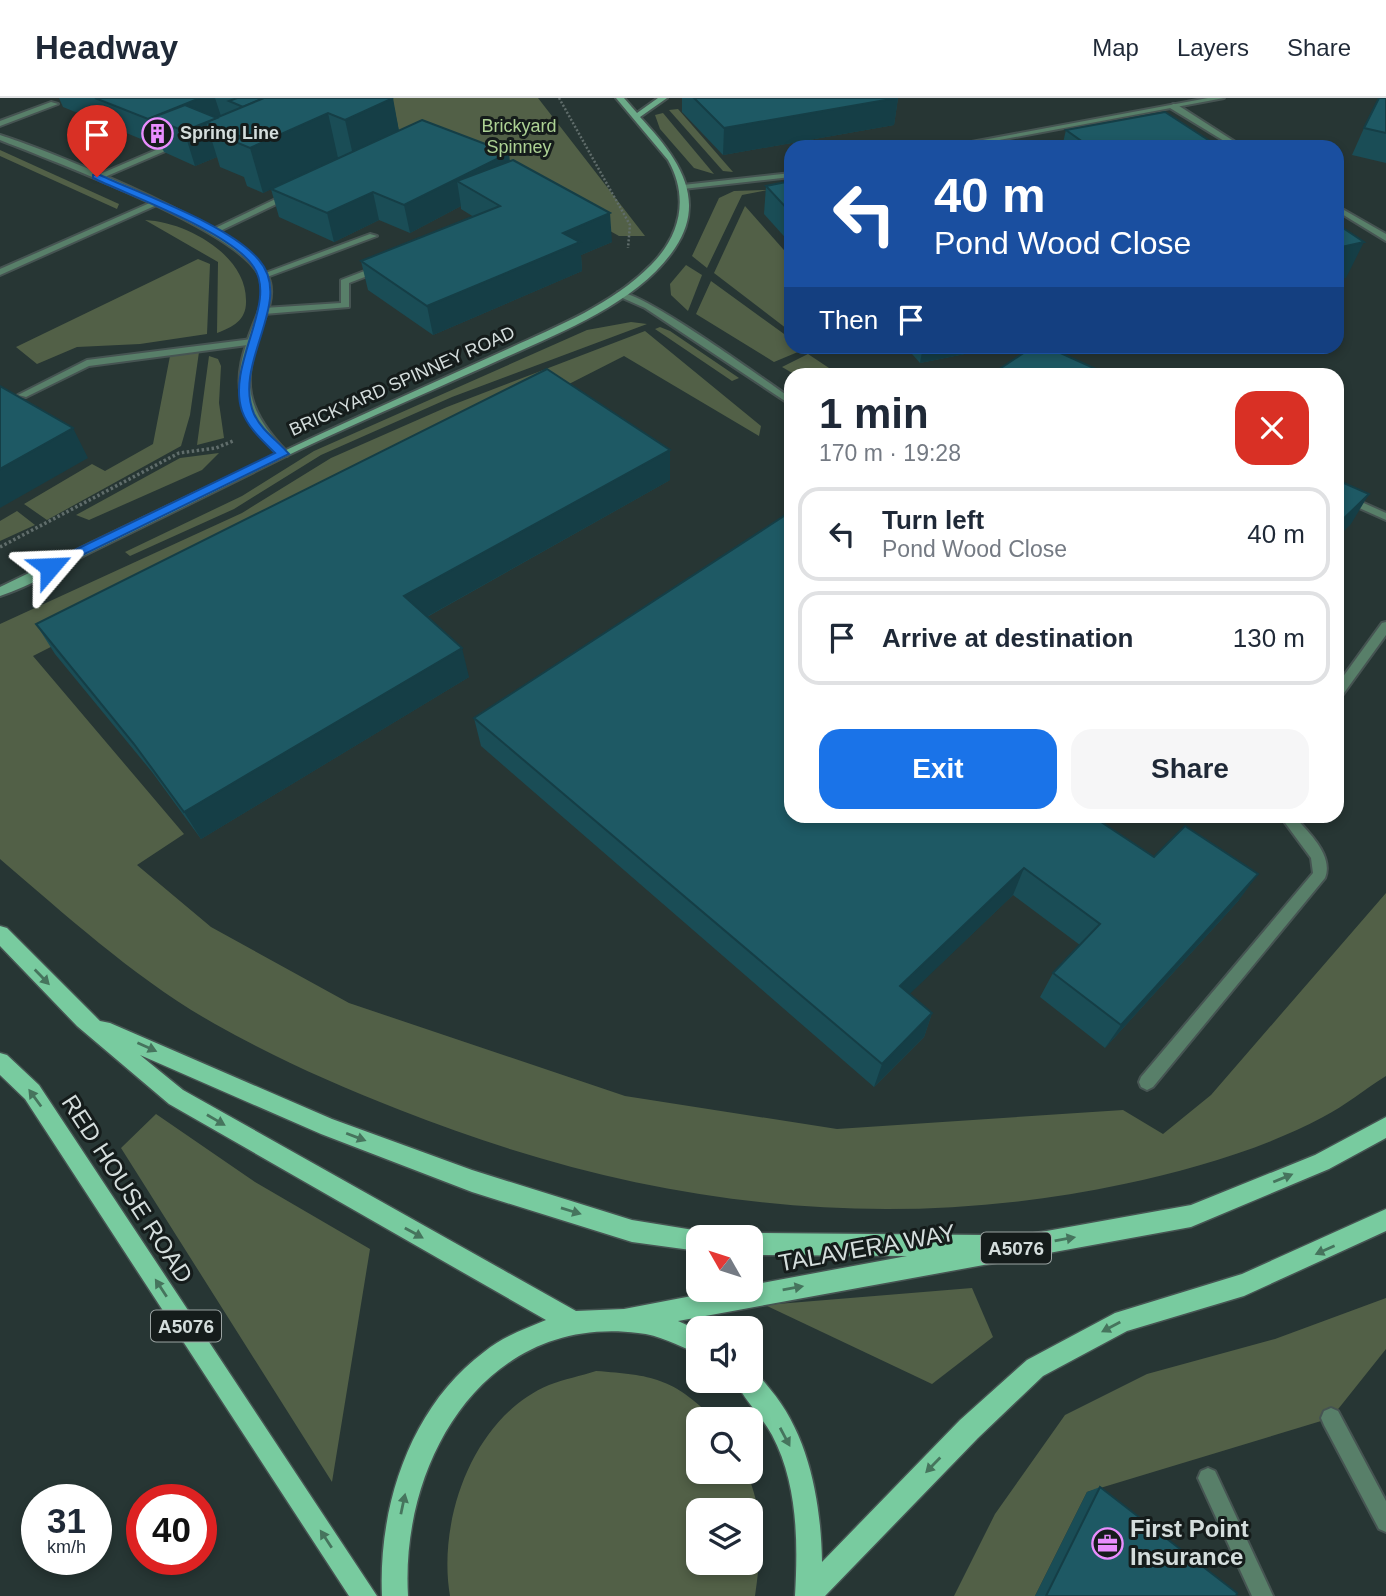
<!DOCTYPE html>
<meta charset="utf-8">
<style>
body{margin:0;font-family:Helvetica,sans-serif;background:#f6f6f7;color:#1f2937;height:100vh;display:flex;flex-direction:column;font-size:26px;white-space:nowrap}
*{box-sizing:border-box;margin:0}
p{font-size:23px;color:#747a83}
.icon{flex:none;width:38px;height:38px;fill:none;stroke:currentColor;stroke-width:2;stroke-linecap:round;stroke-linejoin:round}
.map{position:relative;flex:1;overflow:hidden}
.sheet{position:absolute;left:784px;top:270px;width:560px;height:455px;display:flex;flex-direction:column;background:#fff;border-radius:21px;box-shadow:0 4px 10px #0003}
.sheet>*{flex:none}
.banner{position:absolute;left:784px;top:42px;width:560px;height:214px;border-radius:21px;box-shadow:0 4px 10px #0003;background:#1a4fa0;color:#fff;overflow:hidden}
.needle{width:46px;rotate:309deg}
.fabs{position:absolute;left:686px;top:1127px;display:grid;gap:14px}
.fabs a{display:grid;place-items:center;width:77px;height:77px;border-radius:14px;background:#fff;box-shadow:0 4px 10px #0003;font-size:35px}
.speed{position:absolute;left:21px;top:1386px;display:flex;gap:14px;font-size:35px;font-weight:700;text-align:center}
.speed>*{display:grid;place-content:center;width:91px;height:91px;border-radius:50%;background:#fff;box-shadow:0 4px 10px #0003;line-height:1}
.speed small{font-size:18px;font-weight:400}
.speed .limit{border:10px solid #d22;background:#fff;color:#111}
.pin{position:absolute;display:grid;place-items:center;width:60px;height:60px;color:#fff;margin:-72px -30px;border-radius:50% 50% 50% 0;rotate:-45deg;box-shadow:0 0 7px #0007}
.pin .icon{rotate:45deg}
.me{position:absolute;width:77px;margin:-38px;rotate:64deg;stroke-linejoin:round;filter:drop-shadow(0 0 5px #0008)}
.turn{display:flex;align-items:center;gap:24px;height:147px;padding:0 35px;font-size:32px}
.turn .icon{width:91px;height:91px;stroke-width:2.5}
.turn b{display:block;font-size:49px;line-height:60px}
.then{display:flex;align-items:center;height:66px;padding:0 35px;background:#0003;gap:14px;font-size:26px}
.round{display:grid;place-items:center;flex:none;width:74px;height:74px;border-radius:21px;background:#f6f6f7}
.overview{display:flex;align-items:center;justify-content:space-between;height:119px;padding:0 35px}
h1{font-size:42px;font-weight:800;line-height:52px}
.action{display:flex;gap:14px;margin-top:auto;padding:14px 35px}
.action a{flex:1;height:80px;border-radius:21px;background:#1a73e8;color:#fff;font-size:28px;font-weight:800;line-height:80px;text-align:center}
.action a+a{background:#f6f6f7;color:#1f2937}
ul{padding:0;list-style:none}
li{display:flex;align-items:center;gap:21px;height:94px;margin:0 14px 10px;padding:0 21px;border:4px solid #e0e1e3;border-radius:21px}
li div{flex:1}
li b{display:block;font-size:26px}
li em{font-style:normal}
header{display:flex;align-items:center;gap:42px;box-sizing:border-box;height:98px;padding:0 35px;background:#fff;border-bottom:2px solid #e0e1e3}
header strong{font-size:33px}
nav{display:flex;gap:38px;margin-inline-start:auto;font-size:24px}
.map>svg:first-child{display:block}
.green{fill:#526047;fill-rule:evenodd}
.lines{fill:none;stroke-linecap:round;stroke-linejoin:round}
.lane-casing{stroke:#465452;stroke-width:4}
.street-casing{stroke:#465452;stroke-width:4}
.secondary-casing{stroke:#465452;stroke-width:4}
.primary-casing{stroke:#465452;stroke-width:3}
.path-far1{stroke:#606d6b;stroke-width:2.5;stroke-dasharray:2 2;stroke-linecap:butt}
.path{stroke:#606d6b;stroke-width:3.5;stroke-dasharray:2.5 2.5;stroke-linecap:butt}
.lane{fill:#587f69;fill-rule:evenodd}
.street{fill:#587f69;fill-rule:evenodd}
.secondary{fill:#6baa88;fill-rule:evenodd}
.primary{fill:#78cb9f;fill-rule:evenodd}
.wall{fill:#1a4d56}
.shaded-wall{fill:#153e46}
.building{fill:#1e5964;stroke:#153e46;stroke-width:2}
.oneway{fill:#46745d}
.route{fill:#1a73e8;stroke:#114b97;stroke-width:2}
.labels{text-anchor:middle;stroke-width:6;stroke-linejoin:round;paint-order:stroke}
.far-park-label{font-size:18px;fill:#add294;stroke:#151c1b}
.far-poi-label{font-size:18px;font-weight:bold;fill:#d4dddc;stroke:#151c1b;text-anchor:start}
.far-street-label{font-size:18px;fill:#d4dddc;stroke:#151c1b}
.shield{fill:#151c1b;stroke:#9ba3a2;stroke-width:2}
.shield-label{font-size:19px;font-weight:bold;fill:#d4dddc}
.near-street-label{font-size:24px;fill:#d4dddc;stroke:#151c1b}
.near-poi-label{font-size:24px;font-weight:bold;fill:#d4dddc;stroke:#151c1b;text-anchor:start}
</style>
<header>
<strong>Headway</strong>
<nav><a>Map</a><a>Layers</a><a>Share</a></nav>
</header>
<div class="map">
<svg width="1386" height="1498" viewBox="0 0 1386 1498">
<rect width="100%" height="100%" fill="#273634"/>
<g class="green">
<path d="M165 0H538L645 138H619L473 56 374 24Z"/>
<path d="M678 11 733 74 723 73 669 12Z"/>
<path d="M663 15 714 76 694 70 660 31 655 17Z"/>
<path d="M0 52 119 106 117 111 0 58Z"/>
<path d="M768 92 742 97 707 170 692 158 719 100 734 93Z"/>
<path d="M745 108 791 160V234L714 175Z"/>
<path d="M145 122C187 124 246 157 246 202 247 222 233 229 217 235L218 164Z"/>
<path d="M198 161 210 166 207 236 140 246 77 249 37 266 16 249Z"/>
<path d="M686 167 702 177 688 213 671 197 670 186Z"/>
<path d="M711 183 791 241V248L805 251 774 264 696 216Z"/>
<path d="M631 224 647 226 452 299 321 357 234 411 130 458 125 454 242 398 314 353 587 232Z"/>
<path d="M660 229 670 233 739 280 732 283 655 231Z"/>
<path d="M645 233 761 328 759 338 624 258 33 558 184 736 137 767 211 829 349 905 625 998 837 1031 1123 1012 1163 1036 1211 997 1386 795V978C1365 991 1345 1008 1323 1019 1261 1052 1192 1071 1124 1086 874 1139 635 1105 400 1012 336 987 275 960 215 926 137 882 68 819 0 761V526L242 415 331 360 447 309Z"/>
<path d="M199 254 190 317 181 348 47 422 24 406 92 366 105 373 153 346 170 258Z"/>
<path d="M808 256 838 276H794L782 269Z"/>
<path d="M209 258 218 261 221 268 219 305 224 340 197 347Z"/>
<path d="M219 355 202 372 89 422 76 417 180 360Z"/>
<path d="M17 413 35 427 0 443V423Z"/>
<path d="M156 1016 255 1084 370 1151 332 1384 121 1050Z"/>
<path d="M972 1190 993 1239 932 1286 765 1207Z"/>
<path d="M1386 1200V1251L1331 1320 1087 1394 1035 1498H954L995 1416 1065 1317 1147 1276 1275 1241Z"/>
<path d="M596 1273C652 1277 673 1280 714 1321H698V1374H746C765 1413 761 1457 755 1498H450C437 1422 473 1319 549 1287 564 1281 581 1278 596 1273ZM698 1412H751V1465H698Z"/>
</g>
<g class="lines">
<defs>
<g id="lane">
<path d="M51 4 58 6 0 28V23Z"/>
<path d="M1173 6H1176L1243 49H1234L1170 10Z"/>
<path d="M177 43 184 45 100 81 93 79Z"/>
<path d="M288 95 295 97 216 135 209 133Z"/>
<path d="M152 104 159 106 0 177V171Z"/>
<path d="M1337 108 1386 136V143L1337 113Z"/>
<path d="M370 136 377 138 267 179 260 177Z"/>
<path d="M380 167 383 168V172L349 185V209L264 216 259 213 264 210 341 205V182Z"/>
<path d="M252 241 255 242V246L89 268 26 299 18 297 87 262Z"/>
<path d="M1337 393 1386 415V422L1337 400Z"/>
<path d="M1386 524V537L1341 599 1337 601V587L1382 525Z"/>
<path d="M1280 718H1294C1308 734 1334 757 1325 780L1153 989 1147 992 1141 989 1139 984 1141 979 1313 775 1311 760Z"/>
<path d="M1331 1310 1338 1313 1386 1403V1434L1379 1431 1324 1327 1321 1320 1324 1313Z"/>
<path d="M1208 1370 1215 1373 1273 1498H1252L1198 1380 1201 1373Z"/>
</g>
<g id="street">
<path d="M1208 0H1224L962 49H945Z"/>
<path d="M0 37C50 53 259 135 270 184 274 200 267 215 261 230 241 284 246 312 287 354V358H279C234 311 230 285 254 225 260 211 266 194 260 179 242 133 50 62 0 42Z"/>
<path d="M791 75V79L683 91 679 89 683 87Z"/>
<path d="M618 194C643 193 763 281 791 300V307L645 210 618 198Z"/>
</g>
<path id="secondary" d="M616 0H624L637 15 658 0H667L640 19C675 57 709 99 675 150 636 209 546 240 484 269 415 300 344 330 276 363 214 394 153 424 91 454 61 469 31 488 0 498V489C128 427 255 365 384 307 426 288 468 269 510 250 558 228 613 206 651 167 681 137 689 99 668 62Z"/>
<g id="primary">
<path d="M0 828 7 830 100 923 110 925 332 1021 472 1072 632 1122 706 1134 708 1139H698V1153L632 1144 472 1094 321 1036 140 957 183 992 576 1213 624 1211 723 1192H751V1187L907 1158 751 1157V1139H743L751 1135 982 1137 991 1143 1191 1107 1315 1057 1386 1019V1040L1329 1071 1191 1129 678 1223 698 1232V1256C678 1247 659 1237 638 1235 485 1216 400 1363 408 1498H382C378 1409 410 1309 484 1254 502 1239 524 1231 546 1222L169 1006 77 928 0 848Z"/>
<path d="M0 955 7 957 39 987 377 1498H349L25 1001 0 977Z"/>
<path d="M1386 1111V1133L1244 1198 1127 1233 1043 1278 978 1340 825 1498H795C798 1445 798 1386 772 1337 762 1318 744 1303 736 1283H751V1272C759 1276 764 1284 770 1291 809 1337 821 1404 822 1464L960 1322 1027 1262 1115 1215 1242 1176Z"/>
</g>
</defs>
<use href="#lane" class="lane-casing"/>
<use href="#street" class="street-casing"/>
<use href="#secondary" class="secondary-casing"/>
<use href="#primary" class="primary-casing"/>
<path class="path-far1" d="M559 0 630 127 628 150"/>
<path class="path" d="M0 449 179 355 216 350 233 343"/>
<use href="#lane" class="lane"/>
<use href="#street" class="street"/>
<use href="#secondary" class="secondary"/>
<use href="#primary" class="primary"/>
</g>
<g class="wall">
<path d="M59 0H392L399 33 510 63 612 144 581 157 582 173 433 237 368 192 361 163 474 119 461 111V108L410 135 379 122 334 144 279 119 271 91 263 95 247 88 244 79 220 69 217 59 195 68 164 54 161 47 158 48 63 9Z"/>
<path d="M682 0H898L894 27 723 57 682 14Z"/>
<path d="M1386 0V65L1352 57 1364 30Z"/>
<path d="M1066 32 1219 49H1062Z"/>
<path d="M791 83V146L764 116 766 88Z"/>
<path d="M905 248H986L985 252 920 265Z"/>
<path d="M670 382 427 519 469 579 201 741 152 674 55 556 36 526Z"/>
<path d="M474 620 791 718 1154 759 1239 802 1105 950 1040 899 1053 875 1080 847 1013 797 909 896 932 915 924 939 874 989 481 648Z"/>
<path d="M1100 1389 1236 1498H1035L1087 1394Z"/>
</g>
<g class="shaded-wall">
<path d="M200 0H215L222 21 206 24 217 59 195 68 184 33 151 20 161 47 158 48 148 21Z"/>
<path d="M393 0 401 44 355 66 345 22Z"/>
<path d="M898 0 894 27 723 57 724 30Z"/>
<path d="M328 15 338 60 263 95 250 50Z"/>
<path d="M509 55 512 82 457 83 461 108 410 135 404 107Z"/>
<path d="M373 94 379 122 334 144 327 115Z"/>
<path d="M610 115 612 144 581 157 582 173 433 237 427 208 563 135Z"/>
<path d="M1364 144 1346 180 1337 182V150Z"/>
<path d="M923 248H986L985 252 920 265Z"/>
<path d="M73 330 88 360 0 410V371Z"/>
<path d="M670 352V382L412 527 404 498Z"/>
<path d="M1369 396 1351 426 1337 440V427Z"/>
<path d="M462 550 469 579 201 741 184 714Z"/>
<path d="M1024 770 1013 797 893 912 900 888Z"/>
<path d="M1258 776 1239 802 1105 950 1121 927Z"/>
<path d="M932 915 924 939 874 989 882 966Z"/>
</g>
<g class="building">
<path d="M95 0H200L148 21Z"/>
<path d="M237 0H264L243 9 229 3Z"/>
<path d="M264 0H393L345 22 328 15 250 50 233 43 242 39 206 24Z"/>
<path d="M694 0H897L724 30Z"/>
<path d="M1379 0H1386V35L1364 30Z"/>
<path d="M185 7 217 20 184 33 151 20Z"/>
<path d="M1165 14 1219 49H1090L1066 32Z"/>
<path d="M422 22 509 55 404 107 373 94 327 115 271 91Z"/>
<path d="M513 62 610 115 563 135 580 144 427 208 361 163 500 108 457 83Z"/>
<path d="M791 83V115L766 88Z"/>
<path d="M1337 126 1364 144 1337 150Z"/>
<path d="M1034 248H1045L1107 276H992Z"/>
<path d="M547 271 670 352 404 498 462 550 184 714 134 646 36 526Z"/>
<path d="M0 288 73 330 0 371Z"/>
<path d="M1337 382 1369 396 1337 427Z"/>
<path d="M784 418 791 423V718H1092L1154 759 1185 728 1258 776 1121 927 1053 875 1100 826 1024 770 900 888 932 915 882 966 474 620Z"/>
<path d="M1100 1389 1237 1495 1236 1498H1046Z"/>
</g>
<defs><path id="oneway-solid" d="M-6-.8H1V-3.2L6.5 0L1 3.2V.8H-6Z" transform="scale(1.75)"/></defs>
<g class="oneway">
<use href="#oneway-solid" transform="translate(42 879) rotate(46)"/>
<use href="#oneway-solid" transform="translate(147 949) rotate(24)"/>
<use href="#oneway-solid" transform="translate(35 1000) rotate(-126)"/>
<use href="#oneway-solid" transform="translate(216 1022) rotate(30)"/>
<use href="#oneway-solid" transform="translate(356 1039) rotate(21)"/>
<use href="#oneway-solid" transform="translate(1283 1080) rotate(-22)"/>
<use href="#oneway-solid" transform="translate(571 1113) rotate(17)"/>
<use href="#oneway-solid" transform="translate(414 1135) rotate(29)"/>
<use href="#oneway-solid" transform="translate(1065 1141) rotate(-10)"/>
<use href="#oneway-solid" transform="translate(1325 1152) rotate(156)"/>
<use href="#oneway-solid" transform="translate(161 1190) rotate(-123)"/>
<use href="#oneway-solid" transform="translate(793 1190) rotate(-10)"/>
<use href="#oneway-solid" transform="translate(1111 1229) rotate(152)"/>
<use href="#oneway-solid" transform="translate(785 1339) rotate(62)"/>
<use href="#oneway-solid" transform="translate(933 1367) rotate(134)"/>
<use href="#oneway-solid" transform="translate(403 1406) rotate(-78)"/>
<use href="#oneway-solid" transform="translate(326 1441) rotate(-123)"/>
</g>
<path class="route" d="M93 77H100C143 97 230 127 259 162 295 203 232 265 254 316 262 333 277 342 289 356L50 473 46 472V466L275 355C263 343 248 330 242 313 226 266 279 204 253 168 230 134 133 99 93 80Z"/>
<defs>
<symbol id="building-ring" viewBox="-11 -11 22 22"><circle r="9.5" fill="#151c1b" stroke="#e98dfe" stroke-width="1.5"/><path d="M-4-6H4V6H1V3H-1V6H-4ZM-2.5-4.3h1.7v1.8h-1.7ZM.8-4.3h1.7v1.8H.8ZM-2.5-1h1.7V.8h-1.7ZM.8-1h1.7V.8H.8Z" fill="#e98dfe"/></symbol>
<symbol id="office-ring" viewBox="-11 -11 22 22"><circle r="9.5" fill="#151c1b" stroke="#e98dfe" stroke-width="1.5"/><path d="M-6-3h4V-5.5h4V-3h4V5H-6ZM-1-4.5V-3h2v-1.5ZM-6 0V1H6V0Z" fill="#e98dfe"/></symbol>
</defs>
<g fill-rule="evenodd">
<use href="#building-ring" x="140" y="18" width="35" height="35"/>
<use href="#office-ring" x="1090" y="1428" width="35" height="35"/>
</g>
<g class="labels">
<g class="far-park-label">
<text x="519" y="34">Brickyard<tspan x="519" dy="21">Spinney</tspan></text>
</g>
<g class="far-poi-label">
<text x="180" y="41">Spring Line</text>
</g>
<g class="far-street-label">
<text transform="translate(402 283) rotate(-24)" y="6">BRICKYARD SPINNEY ROAD</text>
</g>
<g class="shield">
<rect x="981" y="1134.5" width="70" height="31" rx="5"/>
<rect x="151" y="1212.5" width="70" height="31" rx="5"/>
</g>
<g class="shield-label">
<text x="1016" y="1157">A5076</text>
<text x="186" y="1235">A5076</text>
</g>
<g class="near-street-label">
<text transform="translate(127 1091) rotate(57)" y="8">RED HOUSE ROAD</text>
<text transform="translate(867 1150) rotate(-10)" y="8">TALAVERA WAY</text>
</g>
<g class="near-poi-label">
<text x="1130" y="1439">First Point<tspan x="1130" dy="28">Insurance</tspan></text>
</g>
</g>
</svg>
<div class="fabs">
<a><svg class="needle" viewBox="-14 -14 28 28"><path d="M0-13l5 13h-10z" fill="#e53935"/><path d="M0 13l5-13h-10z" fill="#747a83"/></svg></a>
<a><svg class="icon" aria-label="sound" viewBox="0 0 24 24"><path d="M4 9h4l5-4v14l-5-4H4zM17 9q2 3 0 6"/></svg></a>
<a><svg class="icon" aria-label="search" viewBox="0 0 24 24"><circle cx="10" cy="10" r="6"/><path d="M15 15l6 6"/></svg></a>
<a><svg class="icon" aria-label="layers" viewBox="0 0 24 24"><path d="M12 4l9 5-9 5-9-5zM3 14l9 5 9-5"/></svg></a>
</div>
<div class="speed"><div>31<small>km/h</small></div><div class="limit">40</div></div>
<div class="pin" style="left:97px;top:79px;background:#d93025"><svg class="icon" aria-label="arrive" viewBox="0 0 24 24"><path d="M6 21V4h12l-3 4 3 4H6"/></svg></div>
<svg class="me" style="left:50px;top:469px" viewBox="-20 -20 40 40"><path d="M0-17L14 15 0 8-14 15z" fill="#1a73e8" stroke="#fff" stroke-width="4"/></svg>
<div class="banner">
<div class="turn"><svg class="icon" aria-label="left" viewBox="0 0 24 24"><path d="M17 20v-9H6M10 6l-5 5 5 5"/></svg><div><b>40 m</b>Pond Wood Close</div></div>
<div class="then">Then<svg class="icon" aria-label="arrive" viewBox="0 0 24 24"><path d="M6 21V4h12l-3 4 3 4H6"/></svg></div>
</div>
<section class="sheet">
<div class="overview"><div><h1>1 min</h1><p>170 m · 19:28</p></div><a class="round" style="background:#d93025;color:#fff"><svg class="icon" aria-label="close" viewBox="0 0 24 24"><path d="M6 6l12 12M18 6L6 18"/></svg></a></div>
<ul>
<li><svg class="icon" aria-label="left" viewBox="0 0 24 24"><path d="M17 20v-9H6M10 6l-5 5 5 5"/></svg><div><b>Turn left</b><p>Pond Wood Close</p></div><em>40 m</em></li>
<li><svg class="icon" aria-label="arrive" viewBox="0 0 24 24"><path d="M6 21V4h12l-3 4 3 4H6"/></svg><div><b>Arrive at destination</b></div><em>130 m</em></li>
</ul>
<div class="action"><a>Exit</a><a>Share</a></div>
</section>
</div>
